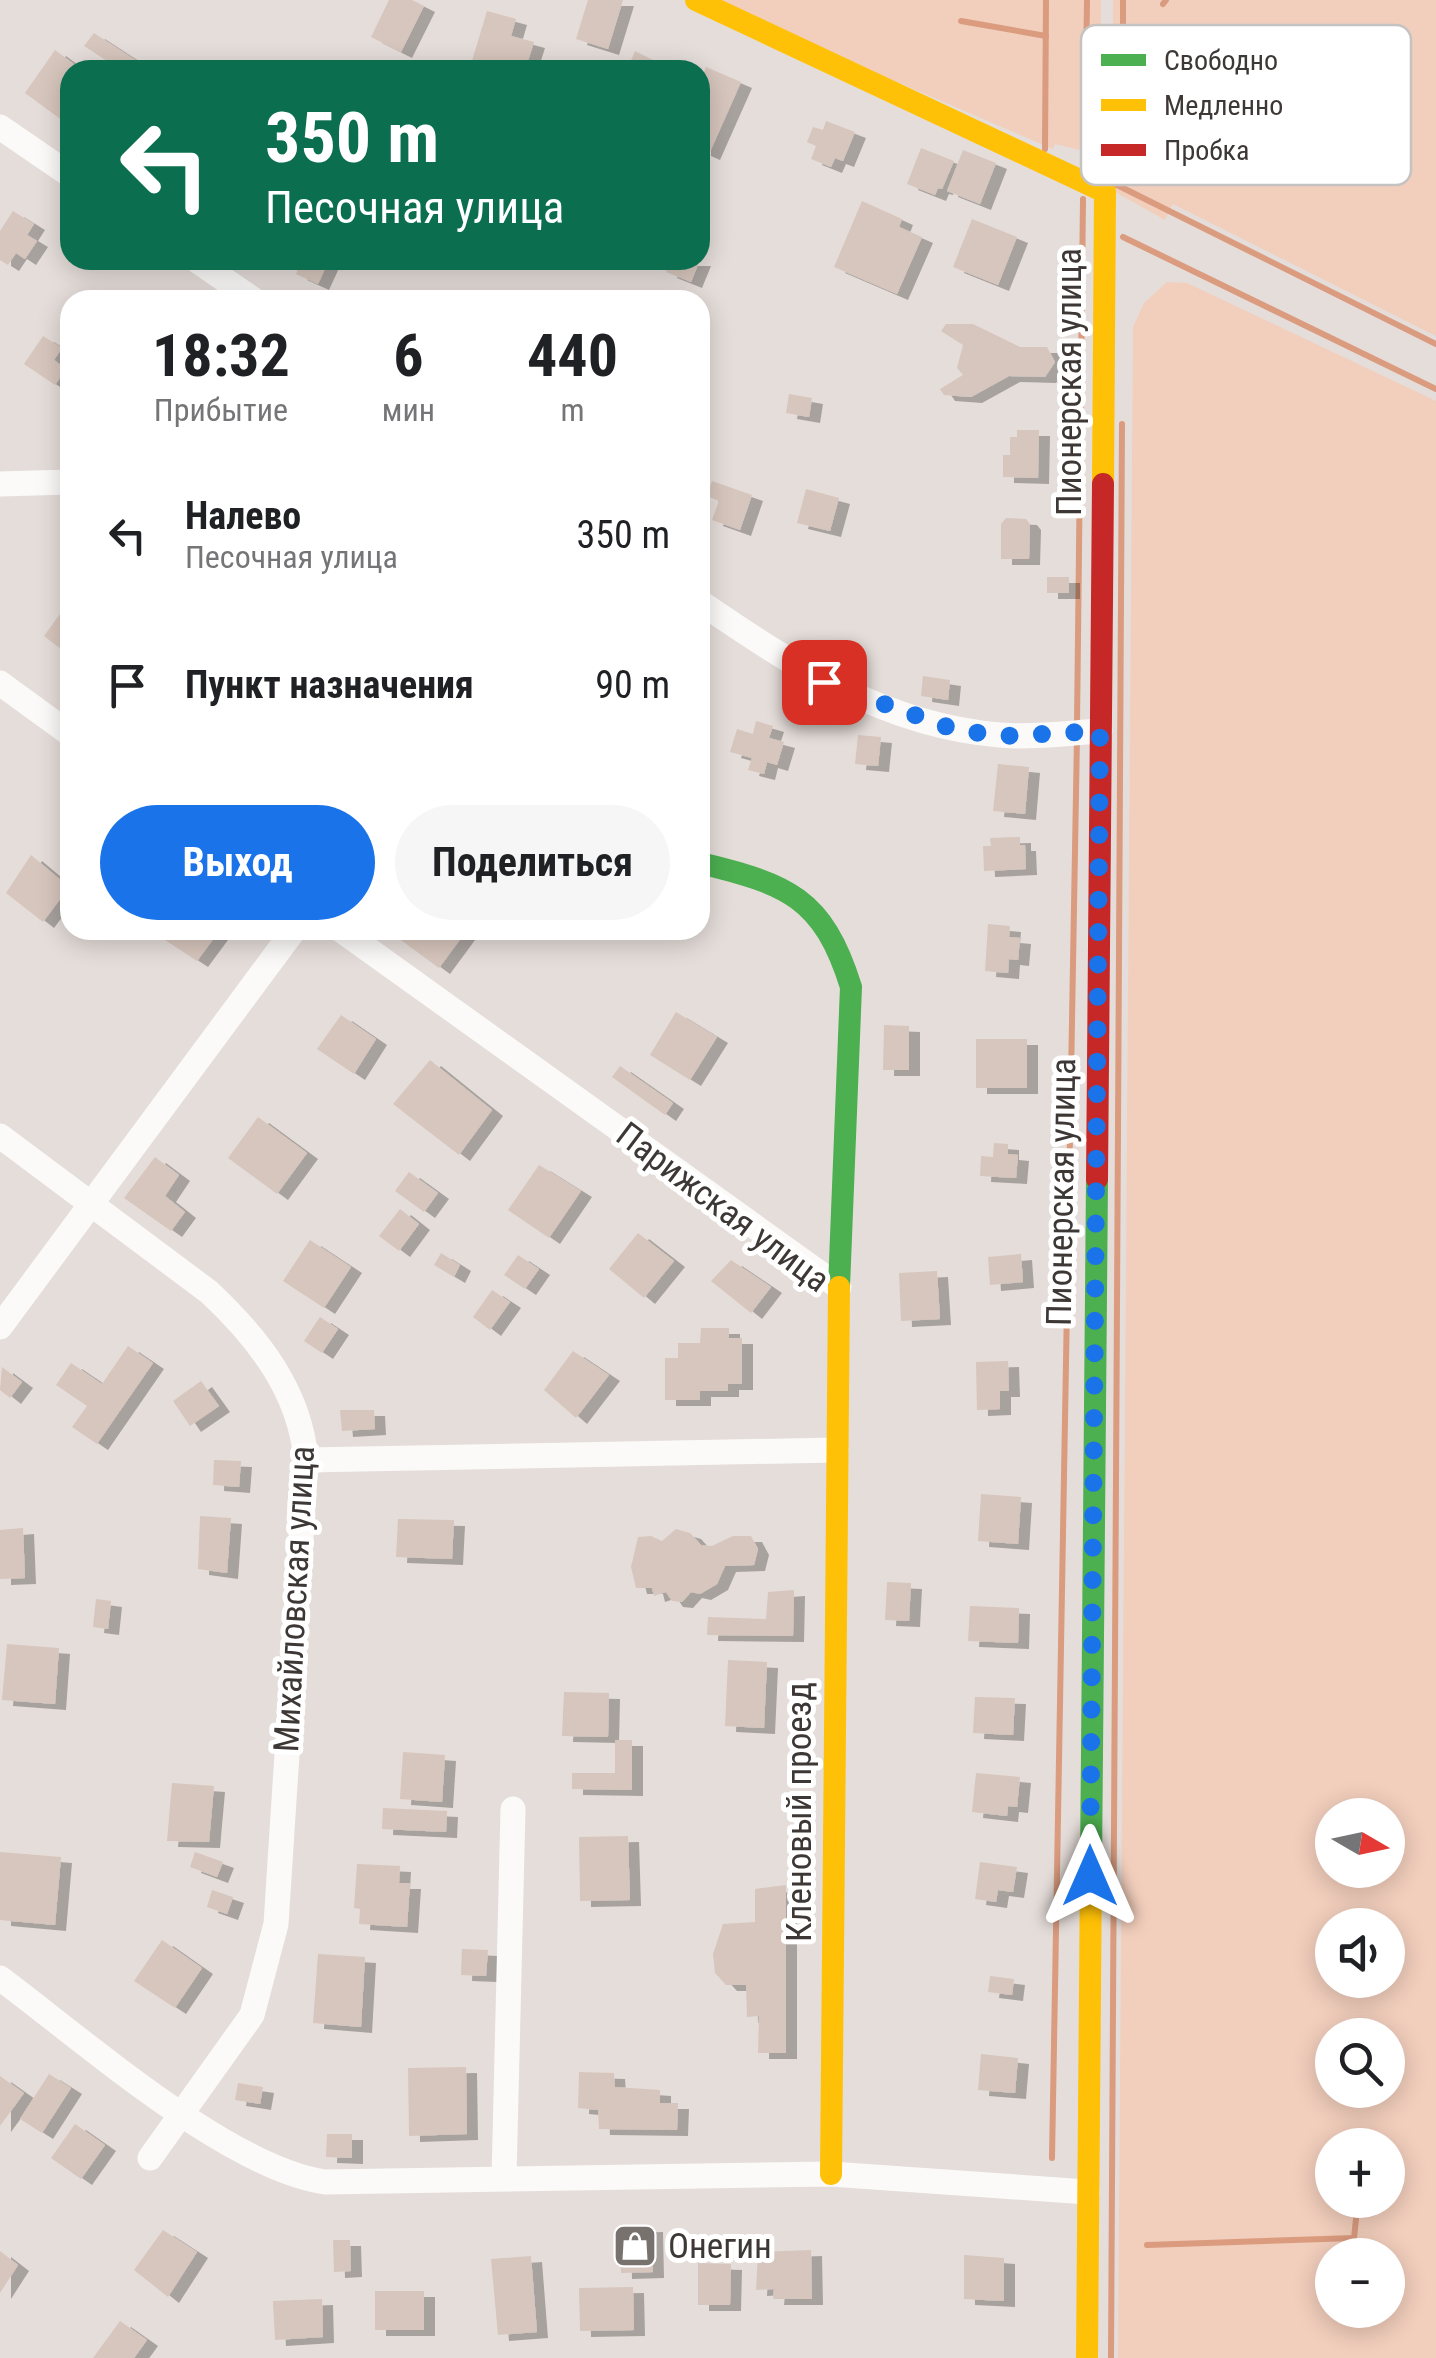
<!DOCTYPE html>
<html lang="ru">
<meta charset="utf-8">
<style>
body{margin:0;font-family:"Roboto Condensed",sans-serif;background:#f6f6f6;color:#202124;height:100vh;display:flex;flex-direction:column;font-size:38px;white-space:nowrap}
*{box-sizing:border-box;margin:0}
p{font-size:32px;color:#757577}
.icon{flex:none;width:55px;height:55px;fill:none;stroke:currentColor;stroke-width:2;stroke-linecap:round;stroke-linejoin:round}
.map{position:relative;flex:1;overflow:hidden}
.details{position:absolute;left:60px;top:290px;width:650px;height:650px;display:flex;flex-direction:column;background:#fff;border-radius:30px;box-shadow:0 5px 25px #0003}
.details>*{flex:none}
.top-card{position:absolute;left:60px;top:60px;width:650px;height:210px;border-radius:30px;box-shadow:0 5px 25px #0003;background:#0b6e4f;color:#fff;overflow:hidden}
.needle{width:65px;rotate:99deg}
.controls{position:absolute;left:1315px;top:1798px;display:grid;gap:20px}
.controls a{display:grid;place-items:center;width:90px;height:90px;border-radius:50%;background:#fff;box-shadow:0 5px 25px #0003;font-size:50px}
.pin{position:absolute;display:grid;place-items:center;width:85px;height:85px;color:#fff;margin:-42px;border-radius:20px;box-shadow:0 5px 15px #0006}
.me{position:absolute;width:110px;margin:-55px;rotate:0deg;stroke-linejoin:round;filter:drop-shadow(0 0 8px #0008)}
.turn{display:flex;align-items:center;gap:35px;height:210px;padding:0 40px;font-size:45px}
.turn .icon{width:130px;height:130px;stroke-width:2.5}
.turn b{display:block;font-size:70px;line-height:85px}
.eta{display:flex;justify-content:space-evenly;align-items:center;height:170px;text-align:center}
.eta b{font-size:60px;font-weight:700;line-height:70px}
.button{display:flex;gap:20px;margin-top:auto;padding:20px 40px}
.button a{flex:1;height:115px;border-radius:60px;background:#1a73e8;color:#fff;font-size:40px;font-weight:700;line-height:115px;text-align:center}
.button a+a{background:#f6f6f6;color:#202124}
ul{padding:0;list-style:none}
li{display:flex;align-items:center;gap:30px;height:150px;padding:0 40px}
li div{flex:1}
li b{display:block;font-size:38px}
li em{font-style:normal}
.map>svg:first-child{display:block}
.green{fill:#f2cebc;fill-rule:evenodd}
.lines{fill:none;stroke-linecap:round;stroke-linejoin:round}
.stream{stroke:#da9b7e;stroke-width:6}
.building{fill:#d7c6bd;filter:url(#shadow)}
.street{stroke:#fbfaf9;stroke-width:25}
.fast{stroke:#4caf50;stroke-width:22}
.slow{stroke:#ffc107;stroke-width:22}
.jam{stroke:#c62828;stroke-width:22}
.route{stroke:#1a73e8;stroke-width:18;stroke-dasharray:0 32.4}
.labels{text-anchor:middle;stroke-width:10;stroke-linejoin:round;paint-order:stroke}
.street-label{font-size:35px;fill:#3d3835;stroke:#fff}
.poi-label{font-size:35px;fill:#3d3835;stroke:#fff;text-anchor:start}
.key{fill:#fff;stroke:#c5c3c2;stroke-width:2.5}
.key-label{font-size:28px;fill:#3d3835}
</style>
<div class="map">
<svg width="1436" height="2358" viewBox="0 0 1436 2358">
<defs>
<filter id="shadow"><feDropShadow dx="11" dy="6" stdDeviation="0" flood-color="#0004"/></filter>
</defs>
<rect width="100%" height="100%" fill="#e5ddd9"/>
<g class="green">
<path d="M707 0H1101L1100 155 1055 144 1053 149Z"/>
<path d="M1113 0H1436V336L1173 204 1165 220 1117 193 1112 188Z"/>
<path d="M1167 282 1187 283 1436 401V2358H1118L1133 327 1144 303ZM1332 1815H1388V1870H1332ZM1332 1925H1388V1980H1332ZM1332 2035H1388V2090H1332ZM1332 2145H1388V2200H1332ZM1332 2255H1388V2310H1332Z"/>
</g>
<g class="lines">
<g class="stream">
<path d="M1163 4 1166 0"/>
<path d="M961 21 1046 36"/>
<path d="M1123 29V0"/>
<path d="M1085 146 1087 0"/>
<path d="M1045 149 1046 0"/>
<path d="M1115 184 1436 344"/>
<path d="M1118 184 1123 44"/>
<path d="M1123 237 1436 389"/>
<path d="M1077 725 1083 199"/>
<path d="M1362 2145V2143"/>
<path d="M1052 2158 1077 737"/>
<path d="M1147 2245 1354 2238 1358 2200"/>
<path d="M1111 2358 1122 424"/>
</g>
</g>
<g class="building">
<path d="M389 0H412L424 6 401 52 371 37Z"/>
<path d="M588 0H623L608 49 576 39Z"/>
<path d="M487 11 516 19 511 36 534 42 525 70H492L471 64Z"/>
<path d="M94 33 140 63 135 70H121L84 46Z"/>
<path d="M55 50 82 70H70V126L25 93Z"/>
<path d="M635 51 659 63 656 70H627Z"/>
<path d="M706 67 741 82 709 154 700 150V82Z"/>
<path d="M826 121 855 132 843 161 835 158 831 167 811 159 816 146 807 142 813 127 823 130Z"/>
<path d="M921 148 954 161 942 189 938 188 935 195 907 184Z"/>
<path d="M963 150 996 163 980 204 947 191Z"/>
<path d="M862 201 902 219 899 227 922 237 897 294 834 267Z"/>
<path d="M13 211 34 224 27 235 37 241 25 259 16 253 8 265 0 260V231Z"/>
<path d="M972 219 1017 237 998 285 953 267Z"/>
<path d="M302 260H329L318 284 296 274Z"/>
<path d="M671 260H700L691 282 666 272Z"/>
<path d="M946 324H973L1020 347H1047L1055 362 1045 377 1009 376 971 397 944 395 940 389 963 375 957 368 963 345 941 331Z"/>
<path d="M43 336 62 348 54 360 66 369 55 385 24 364Z"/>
<path d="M789 394 812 398 809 417 786 413Z"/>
<path d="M1017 430H1039L1038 478 1003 477V455H1010V437H1017Z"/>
<path d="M712 481 752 495 740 530 712 520 719 501 707 496Z"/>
<path d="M806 489 839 498 830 531 797 523Z"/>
<path d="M1006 518 1026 519 1030 524 1029 559H1001V524Z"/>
<rect x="1047" y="577" width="22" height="16"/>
<path d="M60 614 70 621V656L44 636Z"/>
<path d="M923 676 950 680 948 700 921 696Z"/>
<path d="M756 721 773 726 769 738 784 742 777 765 767 762 764 774 748 770 752 758 730 752 737 729 753 734Z"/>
<path d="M858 735 881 737 878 766 855 764Z"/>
<path d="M998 764 1029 767 1025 814 993 811Z"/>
<path d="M1020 837V845H1025L1026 869 984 871 983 846H991L990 838Z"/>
<path d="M31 855 69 887 43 922 6 893Z"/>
<path d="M988 924 1010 926 1009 937 1020 938 1018 960 1009 959 1008 973 985 971Z"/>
<path d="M150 930H220L197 961Z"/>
<path d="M387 930H467L439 968Z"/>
<path d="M676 1012 717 1037 690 1080 650 1055Z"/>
<path d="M341 1015 376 1039 354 1074 317 1049Z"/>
<path d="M884 1025 909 1026V1070H883Z"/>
<rect x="976" y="1039" width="51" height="49"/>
<path d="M430 1060 492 1110 459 1155 393 1104Z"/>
<path d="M620 1066 673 1103 665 1115 612 1077Z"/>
<path d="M258 1117 307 1153 277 1194 228 1158Z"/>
<path d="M994 1143 1008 1144V1154L1018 1155 1016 1178 980 1176 981 1156 993 1157Z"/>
<path d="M155 1157 179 1175 165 1196 185 1212 171 1231 124 1198Z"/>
<path d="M539 1165 581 1191 549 1238 508 1210Z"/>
<path d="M409 1172 438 1193 424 1212 395 1191Z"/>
<path d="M400 1209 419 1224 399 1251 379 1236Z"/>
<path d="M638 1233 674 1261 644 1298 609 1269Z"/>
<path d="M310 1240 351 1267 324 1308 283 1281Z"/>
<path d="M441 1253 460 1265 454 1277 434 1265Z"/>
<path d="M1021 1254 1023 1282 990 1285 988 1257Z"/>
<path d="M518 1255 539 1269 525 1289 504 1275Z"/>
<path d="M731 1260 771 1287 751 1313 711 1281Z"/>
<path d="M937 1271 940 1319 901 1321 899 1273Z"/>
<path d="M492 1290 510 1302 490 1330 473 1317Z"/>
<path d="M320 1317 338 1329 322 1353 304 1341Z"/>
<path d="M701 1328H729V1338H742V1384H728V1391H700V1400H665V1358H678V1343H700Z"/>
<path d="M128 1346 153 1363 97 1444 72 1427 87 1406 56 1385 71 1363 102 1384Z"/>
<path d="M573 1351 609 1375 576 1418 544 1390Z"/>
<path d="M1008 1361 1009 1391H1000V1409L977 1410 976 1362Z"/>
<path d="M2 1367 22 1382 10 1398 0 1390Z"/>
<path d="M201 1381 219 1406 190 1426 173 1401Z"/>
<path d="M340 1410H374L375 1429 342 1431Z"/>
<path d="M214 1460 241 1461 239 1487 213 1485Z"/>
<path d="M981 1494 1021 1497 1018 1544 978 1541Z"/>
<path d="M200 1516 231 1518 227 1573 198 1569Z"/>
<path d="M398 1519 454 1520 452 1559 396 1557Z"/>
<path d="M23 1528 25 1578 0 1579V1530Z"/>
<path d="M676 1529 690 1533 701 1545 712 1546 733 1536H751L758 1549 754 1565 725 1566 717 1584 700 1594 691 1592 682 1602 672 1601 666 1592 654 1596 652 1588H636L631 1567 638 1537 651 1536 662 1541Z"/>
<path d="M887 1582 911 1583 909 1621 885 1620Z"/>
<path d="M794 1590 793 1636 707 1635 708 1617 766 1619 768 1592Z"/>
<path d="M96 1599 111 1601 108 1629 93 1627Z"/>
<path d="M970 1606 1019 1608 1018 1643 968 1641Z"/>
<path d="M7 1644 59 1648 55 1704 2 1700Z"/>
<path d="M728 1660 767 1662 764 1728 725 1726Z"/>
<path d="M564 1692 609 1693 608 1737 562 1736Z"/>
<path d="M975 1697 1015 1698 1013 1735 973 1733Z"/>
<path d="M615 1740H632V1790L572 1789V1773H615Z"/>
<path d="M403 1752 445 1755 442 1802 400 1799Z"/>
<path d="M976 1773 1020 1777 1017 1807 1008 1806 1007 1816 972 1812Z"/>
<path d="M172 1783 214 1786 209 1842 167 1841Z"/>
<path d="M383 1808 447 1811 446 1832 382 1829Z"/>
<path d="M628 1836 630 1900 580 1901 579 1837Z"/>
<path d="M0 1852 61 1857 55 1925 0 1920Z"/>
<path d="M195 1852 223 1862 217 1877 190 1867Z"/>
<path d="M980 1862 1017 1867 1013 1892 998 1890 996 1902 975 1899Z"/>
<path d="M357 1864 400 1866 399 1883H410L407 1927 359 1924 360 1909 354 1908Z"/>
<path d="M786 1885V2053H758L759 2016 747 2017 746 1985H726L715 1973 713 1954 723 1924 755 1922V1889Z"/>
<path d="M212 1890 233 1897 227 1914 207 1907Z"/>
<path d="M162 1940 202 1968 175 2008 134 1981Z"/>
<path d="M462 1949 488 1950 486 1976 461 1975Z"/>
<path d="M318 1954 365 1957 361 2027 313 2023Z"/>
<path d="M990 1976 1014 1979 1012 1995 988 1992Z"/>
<path d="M981 2054 1018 2058 1015 2093 978 2090Z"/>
<path d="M466 2067 467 2134 409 2136 408 2068Z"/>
<path d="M579 2072 614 2073 615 2087 660 2090V2103H678L677 2130 599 2129 598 2110 578 2108Z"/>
<path d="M49 2074 71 2088 42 2133 20 2119Z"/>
<path d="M0 2076 24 2093 0 2126Z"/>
<path d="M238 2083 263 2087 260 2104 235 2100Z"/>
<path d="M75 2124 105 2145 81 2179 51 2158Z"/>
<path d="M327 2134H352V2158L326 2157Z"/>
<path d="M652 2226 653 2272 621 2273 620 2227Z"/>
<path d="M163 2230 197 2252 168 2297 134 2270Z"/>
<path d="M333 2240H350L351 2271 334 2272Z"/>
<path d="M811 2250 812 2299H773L774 2289 756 2290 758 2252Z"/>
<path d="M0 2251 18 2265 0 2293Z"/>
<path d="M964 2255 1004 2258V2301L964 2299Z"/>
<path d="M531 2256 537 2332 498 2335 491 2259Z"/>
<path d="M698 2263 731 2264 730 2305H698Z"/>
<path d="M633 2287 634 2330 580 2331 579 2288Z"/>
<rect x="375" y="2291" width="49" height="39"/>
<path d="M322 2299 323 2337 275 2340 273 2301Z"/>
<path d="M120 2321 147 2340 134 2358H93Z"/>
</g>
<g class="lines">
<g class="street">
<path d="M0 127 70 175"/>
<path d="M196 260 254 300"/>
<path d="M0 484 70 482"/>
<path d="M700 602C792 665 885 726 1000 735 1033 738 1068 733 1100 731"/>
<path d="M0 683 70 734"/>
<path d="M341 930 839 1287"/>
<path d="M0 1136 209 1292C258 1338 300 1391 306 1460L276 1924 252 2015 150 2158"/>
<path d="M0 1327 294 930"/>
<path d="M306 1460 836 1450"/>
<path d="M0 1978C82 2039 228 2168 325 2182L831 2174 1087 2192"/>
<path d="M504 2178 513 1809"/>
</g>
<g class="fast">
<path d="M700 863C787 884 823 897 851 987L839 1287"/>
<path d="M1091 1866 1097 1179"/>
</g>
<g class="slow">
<path d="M696 0 1105 192 1103 484"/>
<path d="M831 2174 839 1287"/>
<path d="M1087 2358 1091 1866"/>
</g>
<path class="jam" d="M1097 1179 1103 484"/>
</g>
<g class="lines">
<path class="route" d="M824 682 956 730 1004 736 1100 731 1090 1876"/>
</g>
<defs>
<symbol id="shop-square" viewBox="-11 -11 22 22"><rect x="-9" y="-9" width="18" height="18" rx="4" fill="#78726e" stroke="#fff"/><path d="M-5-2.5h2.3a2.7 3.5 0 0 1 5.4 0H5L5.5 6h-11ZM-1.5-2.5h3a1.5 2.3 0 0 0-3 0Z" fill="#fff"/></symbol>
</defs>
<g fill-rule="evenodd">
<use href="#shop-square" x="610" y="2221" width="50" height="50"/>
</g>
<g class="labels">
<g class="street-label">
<text transform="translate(1069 382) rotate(-90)" y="12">Пионерская улица</text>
<text transform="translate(1061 1192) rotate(-89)" y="12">Пионерская улица</text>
<text transform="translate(723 1207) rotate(37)" y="12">Парижская улица</text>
<text transform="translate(294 1599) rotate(-87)" y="12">Михайловская улица</text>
<text transform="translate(799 1812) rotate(-90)" y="12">Кленовый проезд</text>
</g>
<g class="poi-label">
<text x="668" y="2258">Онегин</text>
</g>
</g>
<rect x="1081" y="25" width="330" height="160" rx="15" class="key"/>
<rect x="1101" y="54" width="45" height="12" fill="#4caf50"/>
<rect x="1101" y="99" width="45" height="12" fill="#ffc107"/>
<rect x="1101" y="144" width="45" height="12" fill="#c62828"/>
<g class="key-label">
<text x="1164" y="70">Свободно</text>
<text x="1164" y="115">Медленно</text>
<text x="1164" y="160">Пробка</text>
</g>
</svg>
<div class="controls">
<a><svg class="needle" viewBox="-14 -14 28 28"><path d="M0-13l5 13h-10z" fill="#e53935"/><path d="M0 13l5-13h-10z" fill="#757577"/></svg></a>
<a><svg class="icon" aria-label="sound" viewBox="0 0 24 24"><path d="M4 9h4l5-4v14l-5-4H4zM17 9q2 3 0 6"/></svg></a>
<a><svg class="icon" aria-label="search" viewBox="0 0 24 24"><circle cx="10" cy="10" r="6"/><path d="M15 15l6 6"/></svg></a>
<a>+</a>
<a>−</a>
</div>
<div class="pin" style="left:824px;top:682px;background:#d93025"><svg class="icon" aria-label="arrive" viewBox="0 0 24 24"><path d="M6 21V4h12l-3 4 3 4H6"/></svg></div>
<svg class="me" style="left:1090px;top:1876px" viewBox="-20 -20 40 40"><path d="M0-17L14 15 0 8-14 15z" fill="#1a73e8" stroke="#fff" stroke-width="4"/></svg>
<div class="top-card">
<div class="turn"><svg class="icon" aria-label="left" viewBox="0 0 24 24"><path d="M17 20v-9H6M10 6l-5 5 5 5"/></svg><div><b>350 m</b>Песочная улица</div></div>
</div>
<section class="details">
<div class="eta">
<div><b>18:32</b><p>Прибытие</p></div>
<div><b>6</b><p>мин</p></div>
<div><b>440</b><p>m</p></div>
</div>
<ul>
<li><svg class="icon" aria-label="left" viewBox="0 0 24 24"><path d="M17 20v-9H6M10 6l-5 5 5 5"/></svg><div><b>Налево</b><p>Песочная улица</p></div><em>350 m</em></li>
<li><svg class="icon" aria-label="arrive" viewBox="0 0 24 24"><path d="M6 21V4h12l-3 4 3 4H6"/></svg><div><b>Пункт назначения</b></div><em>90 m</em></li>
</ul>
<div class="button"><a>Выход</a><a>Поделиться</a></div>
</section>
</div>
